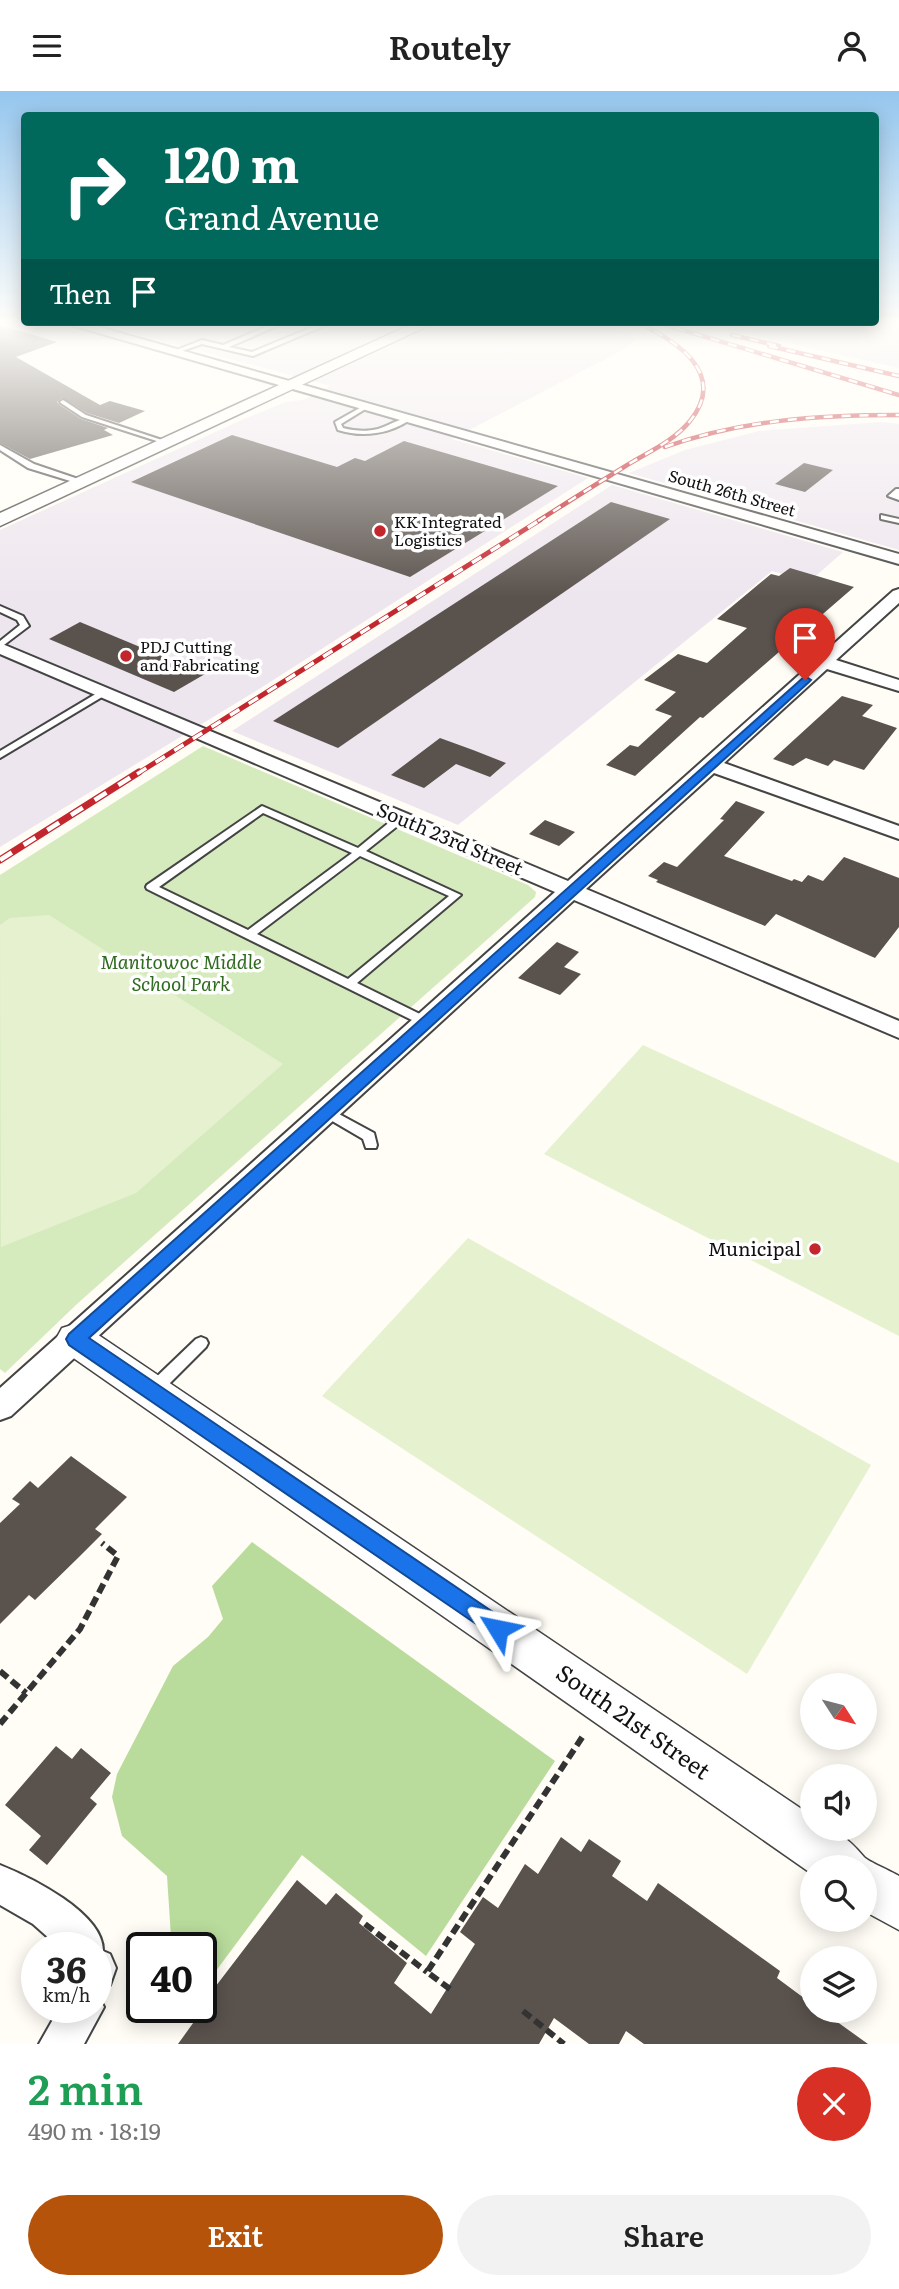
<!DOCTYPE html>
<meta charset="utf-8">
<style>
body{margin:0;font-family:Literata,serif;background:#f2f2f2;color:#222;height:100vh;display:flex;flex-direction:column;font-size:26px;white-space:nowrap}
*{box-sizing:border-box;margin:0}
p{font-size:23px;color:#767676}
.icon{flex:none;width:38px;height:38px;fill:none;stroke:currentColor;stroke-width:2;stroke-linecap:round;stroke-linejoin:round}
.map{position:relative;height:1953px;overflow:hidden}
.panel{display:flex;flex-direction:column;background:#fff;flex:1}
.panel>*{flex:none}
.hud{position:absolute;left:21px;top:21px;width:858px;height:214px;border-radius:7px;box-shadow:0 4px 18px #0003;background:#00695c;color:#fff;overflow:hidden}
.needle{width:46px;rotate:126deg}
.tools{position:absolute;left:800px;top:1582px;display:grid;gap:14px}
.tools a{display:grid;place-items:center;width:77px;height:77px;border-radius:50%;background:#fff;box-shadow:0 4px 18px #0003;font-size:35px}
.speed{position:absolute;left:21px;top:1841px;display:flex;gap:14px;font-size:35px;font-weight:700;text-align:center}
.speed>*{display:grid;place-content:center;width:91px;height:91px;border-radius:50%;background:#fff;box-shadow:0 4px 18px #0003;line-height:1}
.speed small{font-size:18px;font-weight:400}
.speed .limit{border:4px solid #111;border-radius:10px;background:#fff;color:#111}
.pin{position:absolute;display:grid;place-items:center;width:60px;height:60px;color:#fff;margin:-72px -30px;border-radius:50% 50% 50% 0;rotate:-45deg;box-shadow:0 0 7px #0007}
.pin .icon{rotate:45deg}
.me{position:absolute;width:77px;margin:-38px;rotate:305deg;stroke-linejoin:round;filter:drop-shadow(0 0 5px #0008)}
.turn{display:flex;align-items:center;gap:24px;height:147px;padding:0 28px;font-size:32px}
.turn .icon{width:91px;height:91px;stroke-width:2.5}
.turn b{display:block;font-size:49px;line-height:60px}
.then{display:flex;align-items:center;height:66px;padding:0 28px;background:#0003;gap:14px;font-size:26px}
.round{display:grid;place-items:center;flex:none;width:74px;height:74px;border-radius:37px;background:#f2f2f2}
.head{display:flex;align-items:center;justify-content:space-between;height:119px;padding:0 28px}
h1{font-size:42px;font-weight:600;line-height:52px;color:#1e9e55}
.primary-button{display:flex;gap:14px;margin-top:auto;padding:14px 28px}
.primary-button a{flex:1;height:80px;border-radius:42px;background:#b45309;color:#fff;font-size:28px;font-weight:600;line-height:80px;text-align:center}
.primary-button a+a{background:#f2f2f2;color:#222}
header{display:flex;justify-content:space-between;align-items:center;height:91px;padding:0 28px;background:#fff;font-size:32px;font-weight:600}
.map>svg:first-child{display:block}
.industrial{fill:#eee6ef}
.green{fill:#d5ebbd}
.forest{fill:#b9dc9c}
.pitch{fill:#e6f2cf}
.building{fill:#5a524d}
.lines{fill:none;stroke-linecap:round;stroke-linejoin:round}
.service-casing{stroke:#444;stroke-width:4}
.minor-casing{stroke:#444;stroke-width:4}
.tertiary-casing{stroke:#444;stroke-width:3}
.path{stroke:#333;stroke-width:6;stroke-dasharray:10 5;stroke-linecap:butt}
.service{fill:#fff;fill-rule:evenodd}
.minor{fill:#fff;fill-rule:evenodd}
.tertiary{fill:#fff;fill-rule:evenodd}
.rail-far2-casing{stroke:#c4262e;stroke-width:4.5}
.rail-far1-casing{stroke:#c4262e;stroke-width:5}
.rail-casing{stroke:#c4262e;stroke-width:7}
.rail-far2{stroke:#fff;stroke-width:2.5;stroke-dasharray:9;stroke-linecap:butt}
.rail-far1{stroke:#fff;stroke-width:3.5;stroke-dasharray:11;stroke-linecap:butt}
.rail{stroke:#fff;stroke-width:4.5;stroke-dasharray:14;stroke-linecap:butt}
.route{fill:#1a73e8;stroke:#114b97;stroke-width:2}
.poi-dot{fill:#c4262e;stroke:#fff;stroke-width:2.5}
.labels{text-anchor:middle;stroke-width:7;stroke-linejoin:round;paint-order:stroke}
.far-street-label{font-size:16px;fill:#111;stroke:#fff}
.far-poi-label{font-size:16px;fill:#111;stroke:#fff;text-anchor:start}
.street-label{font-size:19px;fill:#111;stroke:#fff}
.park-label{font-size:19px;font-style:italic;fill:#2f6b1f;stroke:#fff}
.poi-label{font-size:19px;fill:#111;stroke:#fff;text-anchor:end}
.near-street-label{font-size:23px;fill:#111;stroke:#fff}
</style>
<header><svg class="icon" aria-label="menu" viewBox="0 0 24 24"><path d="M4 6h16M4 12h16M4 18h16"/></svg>Routely<svg class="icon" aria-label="person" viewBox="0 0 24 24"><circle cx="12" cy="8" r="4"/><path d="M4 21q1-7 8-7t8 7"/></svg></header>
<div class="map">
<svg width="899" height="1953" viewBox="0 0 899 1953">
<rect width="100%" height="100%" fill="#fffdf5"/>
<g class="industrial">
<path d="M96 232H605L632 243 636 249 621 260 452 348 588 387 264 595 0 756V439L244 328 286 311 303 309 331 295Z"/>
<path d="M699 232H899V277Z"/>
<path d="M881 331 899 333V459L629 382 685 359 759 340Z"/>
<path d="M612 394 843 461 809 491 772 480 458 734 232 640Z"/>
</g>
<path class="green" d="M203 655 528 794 536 801 535 806 77 1213 5 1282 0 1278V784Z"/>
<path class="forest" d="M252 1451 555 1670 426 1865 302 1764 201 1900V1857H163L171 1846 167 1785 122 1745 112 1706 117 1683 173 1575 208 1546 223 1528 212 1495Z"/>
<g class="pitch">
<path d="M49 824 283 973 136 1102 1 1156 0 834 10 827Z"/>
<path d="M643 954 899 1072V1245L544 1063Z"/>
<path d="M468 1147 871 1374 747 1583 322 1305Z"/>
</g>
<g class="building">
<path d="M0 234 57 251 16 266 100 314 110 310 145 320 119 332 87 322 62 307 57 311 60 314 81 328 108 337 104 339 113 344 30 368 0 352Z"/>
<path d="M232 344 337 376 355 367 365 370 404 350 558 395 410 486 131 391Z"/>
<path d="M804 372 833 379 805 401 775 393Z"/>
<path d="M611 411 670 428 338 657 273 630Z"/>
<path d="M790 477 854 496 703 627 700 626 635 685 606 674 630 654 638 656 672 625 655 619 676 601 644 589 678 563 707 572 747 537 717 528 771 483 779 485Z"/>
<path d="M80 531 205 583 174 601 49 548Z"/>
<path d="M842 605 873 614 862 625 897 637 864 679 834 669 828 675 806 667 793 675 773 668Z"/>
<path d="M440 647 473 659 506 672 490 686 456 673 424 697 391 684Z"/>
<path d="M736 710 765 721 724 765 792 790 794 788 802 791 808 784 823 790 844 766 899 787V836L875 867 776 823 765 835 656 791 658 789 648 785 664 771 677 776 724 729 720 728Z"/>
<path d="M545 729 575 741 559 755 529 743Z"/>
<path d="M557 851 579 861 564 876 581 883 560 904 518 887Z"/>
<path d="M71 1365 127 1406 95 1438 102 1443 80 1465 35 1509 29 1504 0 1533V1432L20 1413 12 1408 30 1390 38 1397Z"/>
<path d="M56 1655 72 1668 81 1657 111 1682 90 1707 97 1713 47 1774 29 1759 41 1745 5 1714Z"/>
<path d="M561 1746 581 1761 589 1748 621 1770 612 1785 647 1810 658 1792 780 1880 777 1887 812 1913V1920H822L868 1953H644L626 1940 619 1953H589L554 1927 539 1953H178L196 1928 193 1925 297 1789 326 1814 336 1802 363 1825 359 1832 407 1872 394 1892 431 1923 475 1853 460 1841 483 1806 498 1817 525 1773 538 1783Z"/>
</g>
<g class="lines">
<defs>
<g id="service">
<path d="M275 232H284L229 256 252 261 322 232H331L253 265 202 253 176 262 171 261 202 249 223 254Z"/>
<path d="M63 309 86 324 171 352 166 353 82 326 61 312 60 311Z"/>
<path d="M365 314 367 315V317L341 333 343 337C355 340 366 341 378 338 389 335 402 325 411 328 390 343 363 347 338 339L335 331Z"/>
<path d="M0 354 34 373 87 391 80 393 28 377 0 359Z"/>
<path d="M896 398H899V409L888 405Z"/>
<path d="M881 424 899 428V432L881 428Z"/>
<path d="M0 515 23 525 29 535 0 557V550L20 534 17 529 0 521Z"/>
<path d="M104 598 109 601 107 603 0 667V660Z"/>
<path d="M262 715 358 757 397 725H405V729L366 760 461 804 357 892 430 928 432 931 430 934H422L147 798 146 796 147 794ZM263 722 352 762 248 839 159 796ZM360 765 449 805 348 888 257 843Z"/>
<path d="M326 1016 374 1042 377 1054 376 1057H366L363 1048 322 1024 320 1021 322 1018Z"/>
<path d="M201 1246 206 1248 208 1252 206 1256 158 1304 153 1305 148 1304 146 1299 148 1294 196 1248Z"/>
</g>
<g id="minor">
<path d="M64 232H85L899 463V473Z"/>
<path d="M899 498V512L836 569 899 589V600L827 578 724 672 899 735V748L714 682 586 798 899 930V947L574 809 11 1325 0 1329V1297L555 801 0 563V552L568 790 893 500Z"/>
<path d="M0 1774C30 1786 104 1822 103 1860L110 1863 116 1877 110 1894 96 1900V1857H60L33 1833 0 1814Z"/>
<path d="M96 1901 104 1916 84 1953H39L60 1916H96Z"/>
</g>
<g id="tertiary">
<path d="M414 232H434L0 435V422Z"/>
<path d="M75 1233 88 1237 812 1725V1738C837 1738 849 1748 864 1766 869 1771 891 1780 899 1785V1839L864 1820V1776H812V1783L62 1259 56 1248 62 1237Z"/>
</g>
</defs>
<use href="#service" class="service-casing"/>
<use href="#minor" class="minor-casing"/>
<use href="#tertiary" class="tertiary-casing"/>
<g class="path">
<path d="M0 1580 26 1602"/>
<path d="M0 1633 80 1538 118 1465 102 1452"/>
<path d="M365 1833 427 1881"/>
<path d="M450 1898 427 1881 583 1645"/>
<path d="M523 1920 564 1953"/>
</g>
<use href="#service" class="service"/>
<use href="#minor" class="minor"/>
<use href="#tertiary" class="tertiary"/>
<defs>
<g id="rail-far2">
<path d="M659 232 899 304"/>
<path d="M732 244 779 255"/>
<path d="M769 255 899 285"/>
<path d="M665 356C741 329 818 324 899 324"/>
<path d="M538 430C566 412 595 394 624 376 646 362 673 351 690 330 728 283 677 250 638 232"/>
</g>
<path id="rail-far1" d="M137 683 540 429"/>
<path id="rail" d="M0 769 139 681"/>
</defs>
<use href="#rail-far2" class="rail-far2-casing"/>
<use href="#rail-far1" class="rail-far1-casing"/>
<use href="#rail" class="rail-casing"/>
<use href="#rail-far2" class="rail-far2"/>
<use href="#rail-far1" class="rail-far1"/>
<use href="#rail" class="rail"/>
</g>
<linearGradient id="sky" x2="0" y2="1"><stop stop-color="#95c6ee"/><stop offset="0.46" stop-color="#fffefa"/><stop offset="1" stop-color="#fffefa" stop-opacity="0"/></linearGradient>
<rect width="899" height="506" fill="url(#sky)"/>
<path class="route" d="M805 585 811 589 809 591 89 1247 506 1530 509 1538 506 1545 498 1548 69 1254 66 1248 69 1243Z"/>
<g class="poi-dot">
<circle cx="380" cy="440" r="7"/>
<circle cx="126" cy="565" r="7"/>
<circle cx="815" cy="1158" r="7"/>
</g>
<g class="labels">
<g class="far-street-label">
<text transform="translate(732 402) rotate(16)" y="6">South 26th Street</text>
</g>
<g class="far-poi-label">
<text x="394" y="437">KK Integrated<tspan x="394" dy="18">Logistics</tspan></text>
<text x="140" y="562">PDJ Cutting<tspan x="140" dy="18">and Fabricating</tspan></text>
</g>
<g class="street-label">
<text transform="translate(450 748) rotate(23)" y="7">South 23rd Street</text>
</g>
<g class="park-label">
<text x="181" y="878">Manitowoc Middle<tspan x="181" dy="22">School Park</tspan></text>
</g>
<g class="poi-label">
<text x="801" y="1165">Municipal</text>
</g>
<g class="near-street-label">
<text transform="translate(633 1631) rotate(35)" y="8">South 21st Street</text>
</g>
</g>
</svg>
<div class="tools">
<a><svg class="needle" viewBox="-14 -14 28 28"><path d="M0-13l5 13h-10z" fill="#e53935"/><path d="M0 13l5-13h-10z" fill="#767676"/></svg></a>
<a><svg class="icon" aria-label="sound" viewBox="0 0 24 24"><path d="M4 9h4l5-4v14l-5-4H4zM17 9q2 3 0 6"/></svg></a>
<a><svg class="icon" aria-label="search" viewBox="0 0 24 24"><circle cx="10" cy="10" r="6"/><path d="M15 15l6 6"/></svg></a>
<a><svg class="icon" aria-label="layers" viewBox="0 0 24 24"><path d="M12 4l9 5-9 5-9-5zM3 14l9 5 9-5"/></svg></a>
</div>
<div class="speed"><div>36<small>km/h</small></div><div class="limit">40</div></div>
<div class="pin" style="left:805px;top:589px;background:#d93025"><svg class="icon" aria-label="arrive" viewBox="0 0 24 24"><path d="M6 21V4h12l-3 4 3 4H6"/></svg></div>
<svg class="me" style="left:498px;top:1538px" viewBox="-20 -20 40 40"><path d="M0-17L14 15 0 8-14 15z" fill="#1a73e8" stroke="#fff" stroke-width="4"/></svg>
<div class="hud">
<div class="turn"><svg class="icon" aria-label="right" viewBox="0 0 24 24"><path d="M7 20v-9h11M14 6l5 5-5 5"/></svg><div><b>120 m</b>Grand Avenue</div></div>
<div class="then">Then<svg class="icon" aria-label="arrive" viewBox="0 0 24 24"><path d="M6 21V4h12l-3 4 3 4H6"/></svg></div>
</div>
</div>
<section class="panel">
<div class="head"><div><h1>2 min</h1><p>490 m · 18:19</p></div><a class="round" style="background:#d93025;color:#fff"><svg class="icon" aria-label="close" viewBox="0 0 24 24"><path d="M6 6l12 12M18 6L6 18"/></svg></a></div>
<div class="primary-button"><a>Exit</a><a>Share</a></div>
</section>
